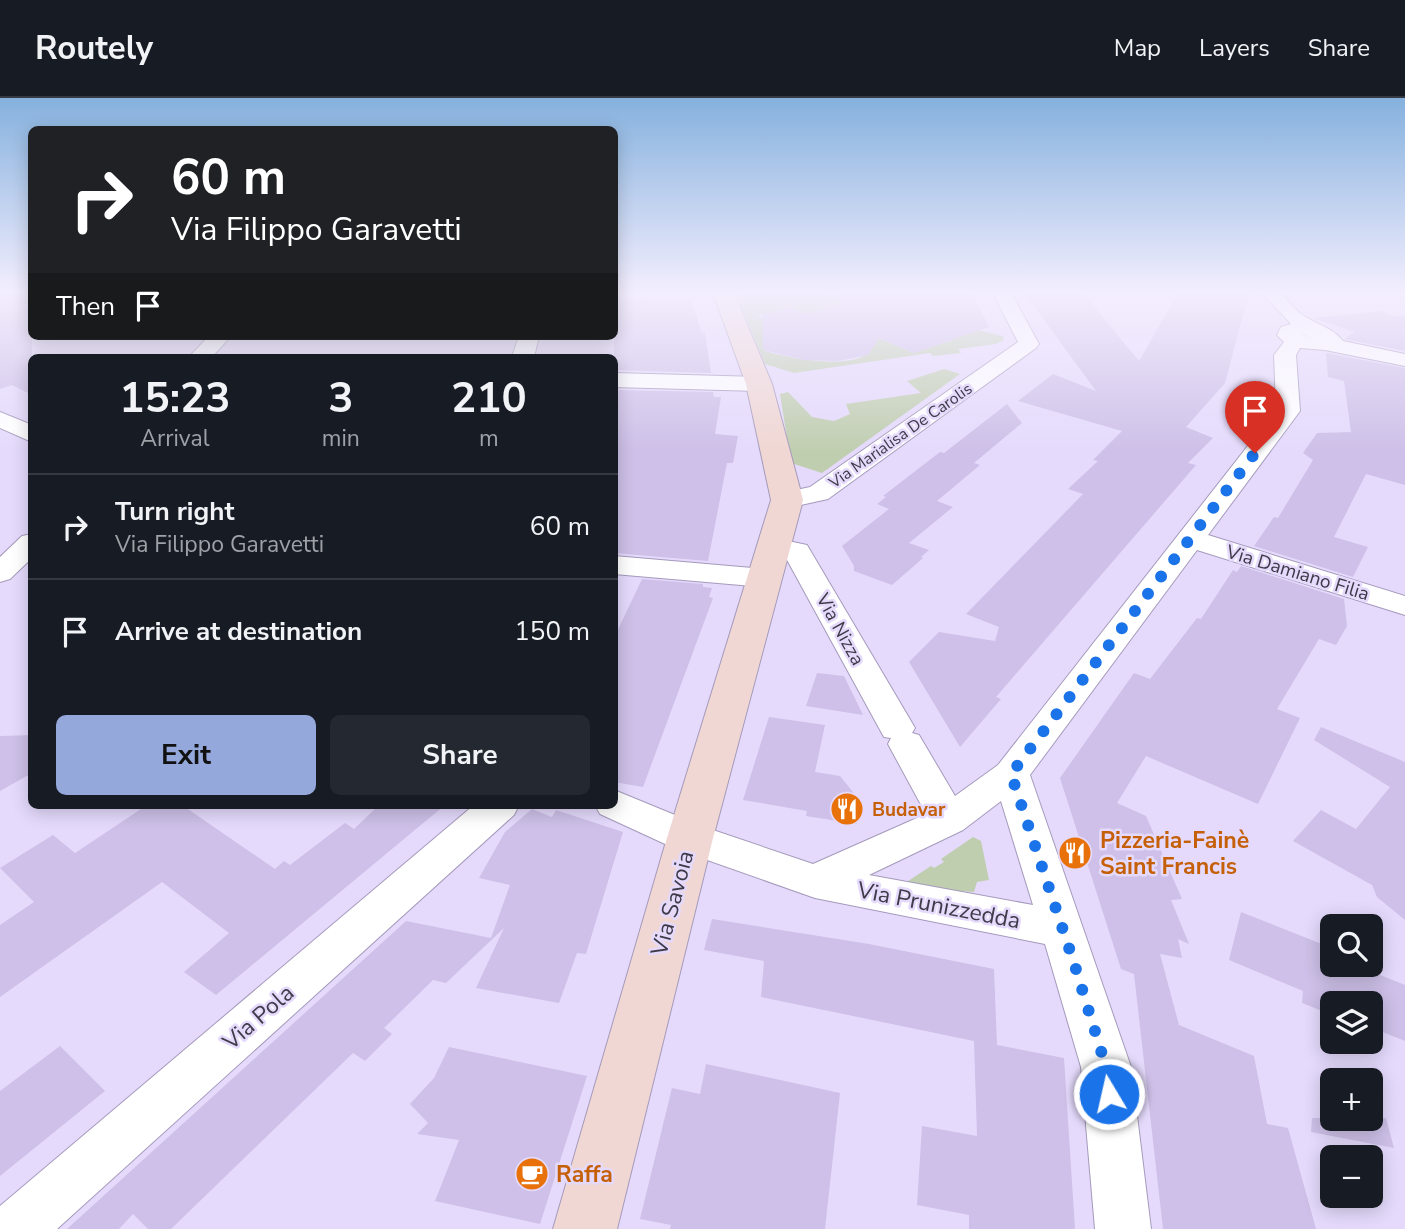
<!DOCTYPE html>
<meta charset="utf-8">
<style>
body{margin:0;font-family:"Nunito Sans",sans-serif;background:#242831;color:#f1f3f6;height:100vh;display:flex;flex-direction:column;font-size:26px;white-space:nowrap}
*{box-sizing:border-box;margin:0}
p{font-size:23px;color:#9ea1a6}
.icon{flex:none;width:38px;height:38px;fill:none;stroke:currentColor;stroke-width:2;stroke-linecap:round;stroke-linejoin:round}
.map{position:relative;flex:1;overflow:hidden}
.sheet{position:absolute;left:28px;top:256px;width:590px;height:455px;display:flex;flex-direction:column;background:#171b24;border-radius:10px;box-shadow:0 4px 18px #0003}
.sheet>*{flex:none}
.banner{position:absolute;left:28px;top:28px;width:590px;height:214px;border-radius:10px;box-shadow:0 4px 18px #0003;background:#202124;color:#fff;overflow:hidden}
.fabs{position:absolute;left:1320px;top:816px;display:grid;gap:14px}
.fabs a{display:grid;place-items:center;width:63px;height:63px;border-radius:10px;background:#171b24;box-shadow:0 4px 18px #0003;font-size:35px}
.pin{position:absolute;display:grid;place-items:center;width:60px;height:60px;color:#fff;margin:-72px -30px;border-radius:50% 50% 50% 0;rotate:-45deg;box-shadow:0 0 7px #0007}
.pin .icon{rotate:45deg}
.me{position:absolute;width:77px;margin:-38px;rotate:351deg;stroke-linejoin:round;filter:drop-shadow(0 0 5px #0008)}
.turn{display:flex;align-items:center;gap:24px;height:147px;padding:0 28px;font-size:32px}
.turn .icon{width:91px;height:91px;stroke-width:2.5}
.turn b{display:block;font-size:49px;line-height:60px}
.then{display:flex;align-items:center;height:66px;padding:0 28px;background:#0003;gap:14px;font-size:26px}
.eta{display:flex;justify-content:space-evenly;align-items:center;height:119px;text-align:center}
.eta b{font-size:42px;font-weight:700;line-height:49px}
.cta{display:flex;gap:14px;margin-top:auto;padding:14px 28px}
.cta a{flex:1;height:80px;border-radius:10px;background:#95a8dc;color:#111;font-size:28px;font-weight:700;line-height:80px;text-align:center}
.cta a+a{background:#242831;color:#f1f3f6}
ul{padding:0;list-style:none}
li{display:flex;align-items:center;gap:21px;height:105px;padding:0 28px;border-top:2px solid #363941}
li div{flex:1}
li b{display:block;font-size:26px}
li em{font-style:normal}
header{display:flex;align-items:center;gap:42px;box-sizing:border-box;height:98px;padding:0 35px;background:#171b24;border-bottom:2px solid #363941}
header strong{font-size:33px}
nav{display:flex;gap:38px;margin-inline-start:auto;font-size:24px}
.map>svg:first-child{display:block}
.green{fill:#c0ceb0;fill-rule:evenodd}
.building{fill:#cec0e8}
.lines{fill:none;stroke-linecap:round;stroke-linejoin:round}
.street-casing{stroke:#a59abb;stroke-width:2}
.secondary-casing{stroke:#a59abb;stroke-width:2}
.street{fill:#fff;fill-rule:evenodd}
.secondary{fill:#f0d7d3;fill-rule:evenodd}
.route{stroke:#1a73e8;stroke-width:12;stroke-dasharray:0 21.6}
.labels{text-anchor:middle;stroke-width:5;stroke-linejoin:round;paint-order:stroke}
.far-street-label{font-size:16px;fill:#3e3a48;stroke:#e5dafc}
.street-label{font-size:19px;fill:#3e3a48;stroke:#e5dafc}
.food-label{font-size:19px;font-weight:bold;fill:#c56008;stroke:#e5dafc;text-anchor:start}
.near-food-label{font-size:23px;font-weight:bold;fill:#c56008;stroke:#e5dafc;text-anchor:start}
.near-street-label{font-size:23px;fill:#3e3a48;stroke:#e5dafc}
</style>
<header>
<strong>Routely</strong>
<nav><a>Map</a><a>Layers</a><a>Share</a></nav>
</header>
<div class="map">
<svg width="1405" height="1131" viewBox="0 0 1405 1131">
<rect width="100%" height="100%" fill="#e5dafc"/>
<g class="green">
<path d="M736 195H819L1003 238 1004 242 996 246 958 251 961 255 933 258 930 255 794 275 765 266ZM789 209 806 216 958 240 914 255 871 237 870 253C854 273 787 260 765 253L775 227 757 218Z"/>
<path d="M944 271 960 276 822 375 791 365 780 296 788 294 812 319 834 323 850 316 846 306 921 295 907 283Z"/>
<path d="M973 739 981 743 989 782 977 784 974 794 913 790 905 785 931 768 934 770 944 764 941 761Z"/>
</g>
<g class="building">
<path d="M0 195H32V297L12 287 0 291Z"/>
<path d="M839 195H972L989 229 914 255 879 240 868 257 838 263 804 262 763 252 762 217 789 209 806 216 842 205Z"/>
<path d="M1083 195 1139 263 1178 195H1249L1225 285 1186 329 1213 340 1188 365 1196 367 996 599 1001 601 960 649 909 564 939 534 995 543 999 529 966 516 1083 396 1068 391 1098 363 1093 362 1122 333 1018 303 1053 276 1096 293 1025 196Z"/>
<path d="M650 201 651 203 691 202 702 235 705 234 711 275 614 272V202Z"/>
<path d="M1383 213 1392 218 1405 217V253L1344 241 1355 234 1313 220Z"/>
<path d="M1326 255 1405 270V387L1366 376 1334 439 1368 449 1353 479 1254 448 1274 419 1278 420 1313 362 1303 355 1317 335 1351 334 1344 283 1328 279Z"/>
<path d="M614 292 713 294 714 299H721L715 336 738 338 733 365H727L708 463 614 455Z"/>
<path d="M1007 306 1022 325 974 365 980 367 937 403 953 409 909 445 929 452 921 459 923 460 892 487 854 473V468L842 448 889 411 877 406 886 399 883 398 940 354 944 355Z"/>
<path d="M1241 468 1344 501 1347 528 1336 547 1319 541 1277 611 1300 620 1258 706 1146 658 1117 705 1146 718 1182 801 1171 802 1189 846 1178 841 1182 860 1160 856 1179 927 1254 958 1267 1026 1288 1030 1316 1131H1163L1134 876 1121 871 1060 680 1134 575 1150 581 1197 520 1201 521 1233 472 1237 474Z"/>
<path d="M642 481 703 486V489L712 490 709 499 713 500 643 689 614 684V540Z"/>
<path d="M817 575 844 578 863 617 806 608Z"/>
<path d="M769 619 825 627 815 674 840 678 861 704 857 726 806 718 807 713 743 702Z"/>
<path d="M1321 629 1405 664V822L1377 799 1372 787 1293 743 1321 712 1356 731 1390 689 1314 642Z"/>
<path d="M32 637V675L0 693V638Z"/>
<path d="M147 707H182L275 771 284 763 290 767 345 725 354 731 379 707H445L216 897 184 874 229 835 162 784 0 899V827L34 804 0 770 53 737 75 755Z"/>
<path d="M532 711 552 719 556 712 623 734 586 856 577 855 559 905 476 890 504 830 446 885 433 882 384 930 392 936 365 963 353 955 171 1131H148L133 1116 119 1131H67L406 823 491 840 510 787 479 780 505 734Z"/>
<path d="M1241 814 1332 850V866H1365V871L1405 887V943L1370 929V905H1332V912L1328 911 1327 915 1302 905 1303 893 1229 862Z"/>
<path d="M712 821 869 846 994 871 997 947 1064 960 1075 1131H969V1117L917 1107 922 1028 977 1038 974 943 761 899 764 863 704 852Z"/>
<path d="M60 948 105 993 0 1078V993Z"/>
<path d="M449 949 587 978 540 1126 435 1103 459 1042 417 1036 428 1025 410 1006 434 980Z"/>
<path d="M706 966 840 995 825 1131H670L671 1127 640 1121 672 990 700 996Z"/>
<path d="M1312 1020H1386L1394 1050 1311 1034Z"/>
</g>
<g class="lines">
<defs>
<g id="street">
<path d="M993 195H1011L1039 246 1036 250 828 401 787 410 778 408 774 402 778 396 810 389 1018 244Z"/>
<path d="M1262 195H1281C1287 202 1293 210 1301 216 1315 226 1332 229 1343 243L1405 256V268L1325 252 1300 250 1296 257 1300 313 1208 437 1405 498V517L1197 452 1030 677 1131 969 1151 1131H1095L1081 969 1045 846 815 800 676 751 600 716 595 707H614V692L704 729 813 766 926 716 888 646 891 640 884 639 879 630 786 460 764 455 760 449 764 443 774 440 807 447 915 630 912 635 919 637 955 698 998 667 1276 312 1274 257 1284 244 1277 237 1281 229 1291 226ZM1300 236H1301L1320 241ZM1001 703 1033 807 869 777 963 732Z"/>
<path d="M209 238H231L212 259H189Z"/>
<path d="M519 238H539L534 259H512Z"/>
<path d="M614 275 759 279 767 281 770 286 767 291 759 293 614 289Z"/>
<path d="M0 314 32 327V344L0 330Z"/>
<path d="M32 436V460L10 481 0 484V459L22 438Z"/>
<path d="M614 458 765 471 776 474 780 480 776 486 765 489 614 476Z"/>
<path d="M474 707H519L514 717 57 1131H0V1108Z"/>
</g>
<path id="secondary" d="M713 195H734L772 286 803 402 713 740 617 1131H553L667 740 771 402 746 286Z"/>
</defs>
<use href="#street" class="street-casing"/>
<use href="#secondary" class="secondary-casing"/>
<use href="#street" class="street"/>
<use href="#secondary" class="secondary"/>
</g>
<linearGradient id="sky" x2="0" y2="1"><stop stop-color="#85b1de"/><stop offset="0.55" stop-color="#f3eefe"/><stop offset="1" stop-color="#f3eefe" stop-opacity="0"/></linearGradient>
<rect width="1405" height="353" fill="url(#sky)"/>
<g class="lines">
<path class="route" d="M1109 996 1106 969 1074 865 1011 676 1255 355"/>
</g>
<defs>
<symbol id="restaurant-disc" viewBox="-11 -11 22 22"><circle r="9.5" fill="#e8710a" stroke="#e5dafc"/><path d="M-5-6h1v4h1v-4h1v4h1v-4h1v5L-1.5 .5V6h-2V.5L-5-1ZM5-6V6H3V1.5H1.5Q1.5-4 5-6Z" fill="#fff"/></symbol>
<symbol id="cafe-disc" viewBox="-11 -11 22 22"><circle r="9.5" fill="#e8710a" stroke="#e5dafc"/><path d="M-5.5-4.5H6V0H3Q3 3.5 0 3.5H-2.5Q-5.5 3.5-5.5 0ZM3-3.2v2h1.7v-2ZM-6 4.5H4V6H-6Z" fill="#fff"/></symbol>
</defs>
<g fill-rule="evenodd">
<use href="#restaurant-disc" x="828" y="692" width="38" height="38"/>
<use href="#restaurant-disc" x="1056" y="736" width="38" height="38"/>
<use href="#cafe-disc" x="513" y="1057" width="38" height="38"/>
</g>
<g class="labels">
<g class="far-street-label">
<text transform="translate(900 337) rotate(-35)" y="6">Via Marialisa De Carolis</text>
</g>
<g class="street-label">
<text transform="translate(1298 474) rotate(17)" y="7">Via Damiano Filia</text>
<text transform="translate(841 531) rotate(61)" y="7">Via Nizza</text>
</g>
<g class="food-label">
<text x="872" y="718">Budavar</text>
</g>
<g class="near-food-label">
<text x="1100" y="750">Pizzeria-Fainè<tspan x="1100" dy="26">Saint Francis</tspan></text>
<text x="556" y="1084">Raffa</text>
</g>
<g class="near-street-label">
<text transform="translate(672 805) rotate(-75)" y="8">Via Savoia</text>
<text transform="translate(939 807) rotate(11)" y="8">Via Prunizzedda</text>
<text transform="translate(258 919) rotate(-41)" y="8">Via Pola</text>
</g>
</g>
</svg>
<div class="fabs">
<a><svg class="icon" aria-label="search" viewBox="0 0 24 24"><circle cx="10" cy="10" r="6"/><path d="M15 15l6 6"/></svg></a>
<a><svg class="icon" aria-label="layers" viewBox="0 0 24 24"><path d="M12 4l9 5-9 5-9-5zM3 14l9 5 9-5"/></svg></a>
<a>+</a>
<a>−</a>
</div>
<div class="pin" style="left:1255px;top:355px;background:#d93025"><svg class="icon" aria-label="arrive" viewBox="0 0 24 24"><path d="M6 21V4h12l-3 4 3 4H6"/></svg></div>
<svg class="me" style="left:1109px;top:996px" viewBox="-20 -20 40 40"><circle r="17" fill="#1a73e8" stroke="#fff" stroke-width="3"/><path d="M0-11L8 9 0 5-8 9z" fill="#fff"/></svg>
<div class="banner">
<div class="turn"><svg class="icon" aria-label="right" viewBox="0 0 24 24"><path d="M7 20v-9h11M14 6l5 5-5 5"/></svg><div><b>60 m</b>Via Filippo Garavetti</div></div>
<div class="then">Then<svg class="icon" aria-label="arrive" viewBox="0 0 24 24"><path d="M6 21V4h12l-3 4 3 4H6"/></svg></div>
</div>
<section class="sheet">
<div class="eta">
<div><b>15:23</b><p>Arrival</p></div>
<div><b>3</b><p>min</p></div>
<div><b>210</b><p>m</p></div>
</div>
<ul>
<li><svg class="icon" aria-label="right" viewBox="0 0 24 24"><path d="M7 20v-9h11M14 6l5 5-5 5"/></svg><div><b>Turn right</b><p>Via Filippo Garavetti</p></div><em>60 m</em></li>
<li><svg class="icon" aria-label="arrive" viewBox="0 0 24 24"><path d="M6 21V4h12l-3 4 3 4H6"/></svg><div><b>Arrive at destination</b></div><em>150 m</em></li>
</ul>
<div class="cta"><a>Exit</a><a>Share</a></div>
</section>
</div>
